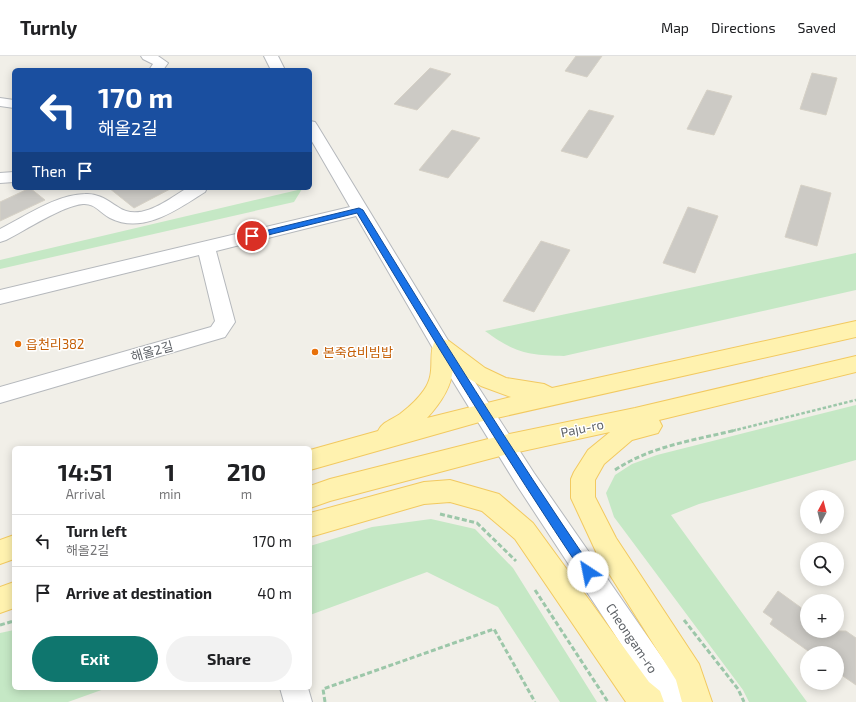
<!DOCTYPE html>
<meta charset="utf-8">
<style>
body{margin:0;font-family:"Exo 2","Noto Sans KR",sans-serif;background:#f2f2f2;color:#202124;height:100vh;display:flex;flex-direction:column;font-size:15px;white-space:nowrap}
*{box-sizing:border-box;margin:0}
p{font-size:13px;color:#757577}
.icon{flex:none;width:22px;height:22px;fill:none;stroke:currentColor;stroke-width:2;stroke-linecap:round;stroke-linejoin:round}
.map{position:relative;flex:1;overflow:hidden}
.details{position:absolute;left:12px;top:390px;width:300px;height:244px;display:flex;flex-direction:column;background:#fff;border-radius:6px;box-shadow:0 2px 10px #0003}
.details>*{flex:none}
.guide{position:absolute;left:12px;top:12px;width:300px;height:122px;border-radius:6px;box-shadow:0 2px 10px #0003;background:#1a4fa0;color:#fff;overflow:hidden}
.needle{width:26px;rotate:7deg}
.controls{position:absolute;left:800px;top:434px;display:grid;gap:8px}
.controls a{display:grid;place-items:center;width:44px;height:44px;border-radius:50%;background:#fff;box-shadow:0 2px 10px #0003;font-size:20px}
.pin{position:absolute;display:grid;place-items:center;width:34px;height:34px;color:#fff;margin:-17px;border:2px solid #fff;border-radius:50%;box-shadow:0 1px 4px #0007}
.me{position:absolute;width:44px;margin:-22px;rotate:326deg;stroke-linejoin:round;filter:drop-shadow(0 0 3px #0008)}
.turn{display:flex;align-items:center;gap:14px;height:84px;padding:0 20px;font-size:18px}
.turn .icon{width:52px;height:52px;stroke-width:2.5}
.turn b{display:block;font-size:28px;line-height:34px}
.then{display:flex;align-items:center;height:38px;padding:0 20px;background:#0003;gap:8px;font-size:15px}
.eta{display:flex;justify-content:space-evenly;align-items:center;height:68px;text-align:center}
.eta b{font-size:24px;font-weight:700;line-height:28px}
.primary-button{display:flex;gap:8px;margin-top:auto;padding:8px 20px}
.primary-button a{flex:1;height:46px;border-radius:24px;background:#0f766e;color:#fff;font-size:16px;font-weight:700;line-height:46px;text-align:center}
.primary-button a+a{background:#f2f2f2;color:#202124}
ul{padding:0;list-style:none}
li{display:flex;align-items:center;gap:12px;height:52px;padding:0 20px;border-top:1px solid #e0e0e0}
li div{flex:1}
li b{display:block;font-size:15px}
li em{font-style:normal}
header{display:flex;align-items:center;gap:24px;box-sizing:border-box;height:56px;padding:0 20px;background:#fff;border-bottom:1px solid #e0e0e0}
header strong{font-size:19px}
nav{display:flex;gap:22px;margin-inline-start:auto;font-size:14px}
.map>svg:first-child{display:block}
.green{fill:#c5e8c5}
.building{fill:#cccac5;stroke:#d6d1c6}
.lines{fill:none;stroke-linecap:round;stroke-linejoin:round}
.minor-casing{stroke:#b5b8bc;stroke-width:2}
.major-casing{stroke:#f2c960;stroke-width:2}
.path-far1{stroke:#9cc7a9;stroke-width:2.5;stroke-dasharray:3.5 2;stroke-linecap:butt}
.path{stroke:#9cc7a9;stroke-width:3;stroke-dasharray:5 2.5;stroke-linecap:butt}
.minor{fill:#fff;fill-rule:evenodd}
.major{fill:#fff2af;fill-rule:evenodd}
.route{fill:#1a73e8;stroke:#114b97}
.food-dot{fill:#e8710a;stroke:#fff;stroke-width:1.5}
.labels{text-anchor:middle;stroke-width:3;stroke-linejoin:round;paint-order:stroke}
.food-label{font-size:13px;fill:#c56008;stroke:#fff;text-anchor:start}
.street-label{font-size:13px;fill:#5f6368;stroke:#fff}
</style>
<header>
<strong>Turnly</strong>
<nav><a>Map</a><a>Directions</a><a>Saved</a></nav>
</header>
<div class="map">
<svg width="856" height="646" viewBox="0 0 856 646">
<rect width="100%" height="100%" fill="#f1efe8"/>
<g class="green">
<path d="M302 133 294 146 0 213V204Z"/>
<path d="M856 197V234L564 300C527 299 515 297 485 275Z"/>
<path d="M856 349V404L699 448 671 459 807 646H749L743 634 614 461 606 437 615 419 632 408 657 399Z"/>
<path d="M431 463 475 473 513 512 597 646H560L498 551 427 516 310 559V490L372 471Z"/>
<path d="M14 574V632H107L68 646H0V577Z"/>
</g>
<g class="building">
<path d="M576 0H602L587 21 565 15Z"/>
<path d="M430 12 451 18 417 54 394 48Z"/>
<path d="M812 17 837 22 826 59 800 53Z"/>
<path d="M707 34 732 40 714 79 687 73Z"/>
<path d="M589 54 614 60 587 102 561 95Z"/>
<path d="M452 74 480 82 448 122 419 114Z"/>
<path d="M801 129 831 137 817 190 785 181Z"/>
<path d="M30 132 45 144 0 165V146Z"/>
<path d="M109 132H172L134 152Z"/>
<path d="M688 151 718 160 695 217 663 207Z"/>
<path d="M541 185 570 194 534 256 503 245Z"/>
<path d="M778 535 807 556V575H846L856 582V629L837 616V597H811L770 568 773 563 763 556Z"/>
</g>
<g class="lines">
<defs>
<g id="minor">
<path d="M141 0H158L168 7 163 14H149L153 8 143 3Z"/>
<path d="M264 0H278L285 14H271Z"/>
<path d="M0 42 14 44V52L0 50Z"/>
<path d="M310 65 315 66 317 69 449 286 534 417 686 636 690 646H659L518 431 435 296 356 160 216 195 235 266 225 281 0 347V331L211 271 215 265 199 199 0 248V234L350 151 310 82Z"/>
<path d="M14 116V126L0 127V117Z"/>
<path d="M187 132H207L205 136C178 153 143 179 110 162 100 157 95 147 83 148 62 150 26 174 6 184L0 186V173C26 160 55 139 85 138 98 137 107 144 118 151 140 167 169 143 187 132Z"/>
<path d="M280 632H308L312 646H284Z"/>
</g>
<g id="major">
<path d="M856 265V281L483 365 310 414V394L378 375C382 366 391 364 400 358 409 351 418 343 424 334 437 316 427 299 435 285L442 283 449 285 485 312 506 322 544 328 552 332ZM453 313 481 330 511 341 427 362C440 348 451 332 453 313Z"/>
<path d="M856 300V316L659 364 662 370 658 377 632 384 604 408 595 424V441L616 482 699 608 712 646H682L676 624 598 500 571 442V423L574 416 588 394 610 376 504 399 330 445 310 452V430L330 423 504 379 635 352Z"/>
<path d="M450 424 499 438 533 467 649 626 660 635 664 646H626L515 483 482 455 450 446 424 448 310 481V457L424 426Z"/>
<path d="M14 479V503L0 508V484Z"/>
<path d="M14 526V552L0 557V531Z"/>
</g>
</defs>
<use href="#minor" class="minor-casing"/>
<use href="#major" class="major-casing"/>
<path class="path-far1" d="M732 375 856 344"/>
<g class="path">
<path d="M615 414C651 390 695 384 736 374"/>
<path d="M440 458 477 467 516 505"/>
<path d="M535 534 608 646"/>
<path d="M684 564 738 633 744 646"/>
<path d="M0 569 14 565"/>
<path d="M325 646 323 633 494 573 535 646"/>
</g>
<use href="#minor" class="minor"/>
<use href="#major" class="major"/>
</g>
<path class="route" d="M359 152 363 154C437 275 512 395 592 512L593 516 592 519 588 521 584 519C505 401 430 279 357 157L252 183 248 180 252 178Z"/>
<g class="food-dot">
<circle cx="18" cy="288" r="4"/>
<circle cx="315" cy="296" r="4"/>
</g>
<g class="labels">
<g class="food-label">
<text x="26" y="293">읍천리382</text>
<text x="323" y="301">본죽&amp;비빔밥</text>
</g>
<g class="street-label">
<text transform="translate(152 295) rotate(-16)" y="5">해올2길</text>
<text transform="translate(582 372) rotate(-12)" y="5">Paju-ro</text>
<text transform="translate(632 582) rotate(56)" y="5">Cheongam-ro</text>
</g>
</g>
</svg>
<div class="controls">
<a><svg class="needle" viewBox="-14 -14 28 28"><path d="M0-13l5 13h-10z" fill="#e53935"/><path d="M0 13l5-13h-10z" fill="#757577"/></svg></a>
<a><svg class="icon" aria-label="search" viewBox="0 0 24 24"><circle cx="10" cy="10" r="6"/><path d="M15 15l6 6"/></svg></a>
<a>+</a>
<a>−</a>
</div>
<div class="pin" style="left:252px;top:180px;background:#d93025"><svg class="icon" aria-label="arrive" viewBox="0 0 24 24"><path d="M6 21V4h12l-3 4 3 4H6"/></svg></div>
<svg class="me" style="left:588px;top:516px" viewBox="-20 -20 40 40"><circle r="19" fill="#fff"/><path d="M0-13L10 11 0 6-10 11z" fill="#1a73e8"/></svg>
<div class="guide">
<div class="turn"><svg class="icon" aria-label="left" viewBox="0 0 24 24"><path d="M17 20v-9H6M10 6l-5 5 5 5"/></svg><div><b>170 m</b>해올2길</div></div>
<div class="then">Then<svg class="icon" aria-label="arrive" viewBox="0 0 24 24"><path d="M6 21V4h12l-3 4 3 4H6"/></svg></div>
</div>
<section class="details">
<div class="eta">
<div><b>14:51</b><p>Arrival</p></div>
<div><b>1</b><p>min</p></div>
<div><b>210</b><p>m</p></div>
</div>
<ul>
<li><svg class="icon" aria-label="left" viewBox="0 0 24 24"><path d="M17 20v-9H6M10 6l-5 5 5 5"/></svg><div><b>Turn left</b><p>해올2길</p></div><em>170 m</em></li>
<li><svg class="icon" aria-label="arrive" viewBox="0 0 24 24"><path d="M6 21V4h12l-3 4 3 4H6"/></svg><div><b>Arrive at destination</b></div><em>40 m</em></li>
</ul>
<div class="primary-button"><a>Exit</a><a>Share</a></div>
</section>
</div>
